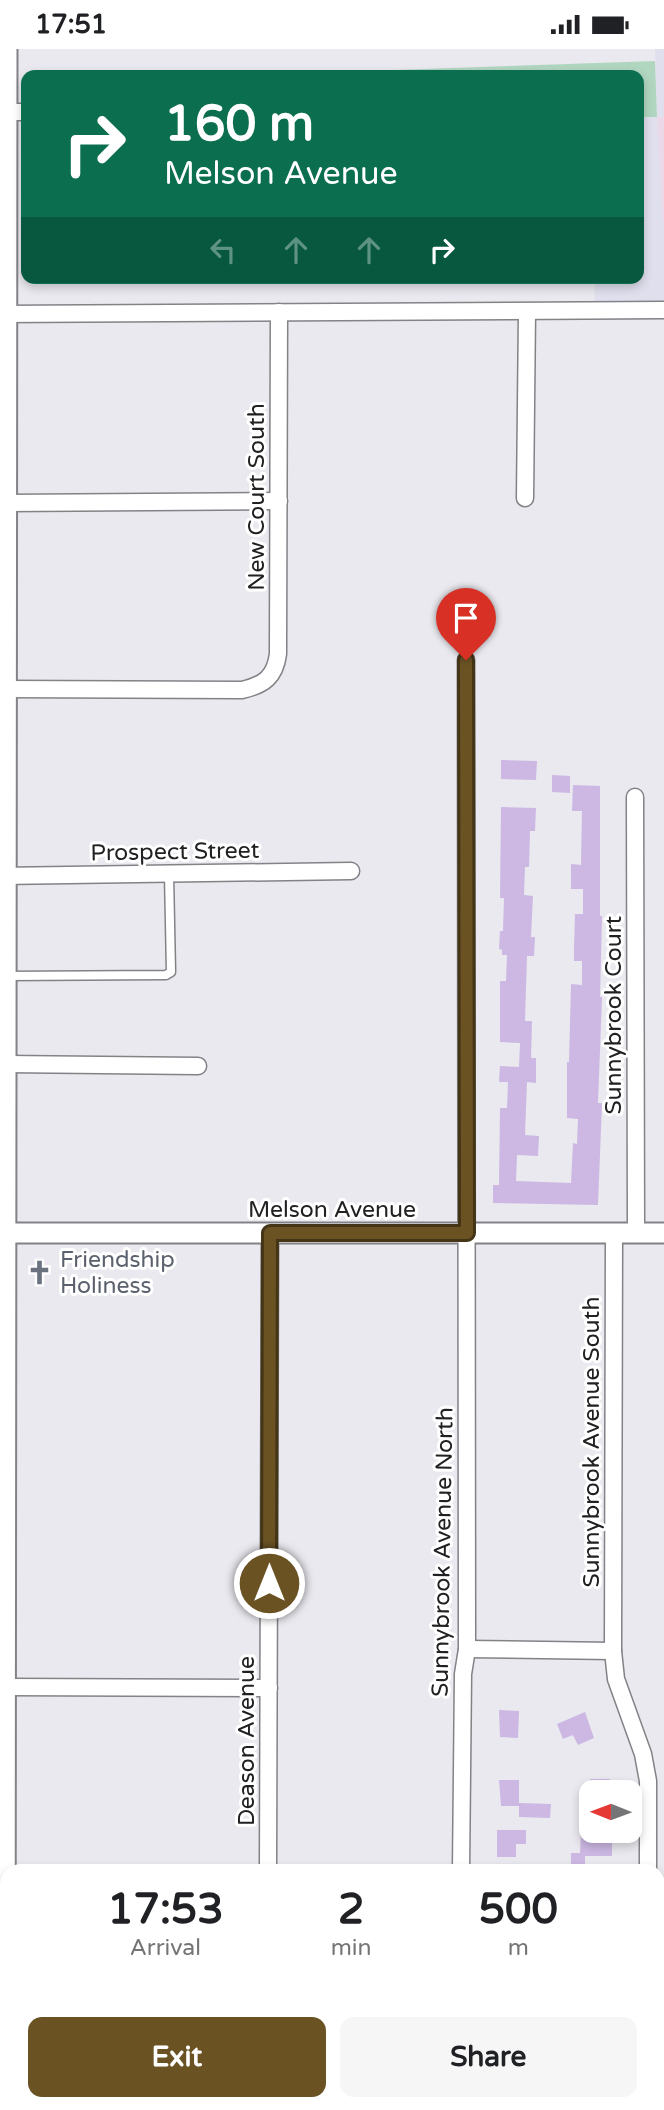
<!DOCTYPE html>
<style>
body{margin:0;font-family:"Varela Round",sans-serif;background:#f6f6f6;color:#202124;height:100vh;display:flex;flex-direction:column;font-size:26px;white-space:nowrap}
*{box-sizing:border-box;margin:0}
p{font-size:23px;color:#757577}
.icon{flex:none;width:38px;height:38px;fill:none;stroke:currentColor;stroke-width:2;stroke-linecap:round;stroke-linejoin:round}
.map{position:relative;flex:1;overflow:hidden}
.drawer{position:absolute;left:0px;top:1815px;width:665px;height:247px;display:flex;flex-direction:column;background:#fff;border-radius:21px 21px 0 0;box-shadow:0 4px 10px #0003}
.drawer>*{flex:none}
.hud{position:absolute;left:21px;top:21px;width:623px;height:214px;border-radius:14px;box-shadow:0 4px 10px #0003;background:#0b6e4f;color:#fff;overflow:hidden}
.needle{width:46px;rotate:271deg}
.tools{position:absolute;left:579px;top:1731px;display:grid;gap:14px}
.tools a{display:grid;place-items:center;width:63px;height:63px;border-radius:14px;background:#fff;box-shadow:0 4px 10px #0003;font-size:35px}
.pin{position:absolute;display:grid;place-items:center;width:60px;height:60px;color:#fff;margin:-72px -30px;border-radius:50% 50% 50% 0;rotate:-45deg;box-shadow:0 0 7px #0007}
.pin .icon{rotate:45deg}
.me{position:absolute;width:77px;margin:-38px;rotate:0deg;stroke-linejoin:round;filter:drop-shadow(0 0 5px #0008)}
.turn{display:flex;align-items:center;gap:24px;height:147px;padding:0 28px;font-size:32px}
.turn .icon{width:91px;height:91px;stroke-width:2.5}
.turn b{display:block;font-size:49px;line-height:60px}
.lanes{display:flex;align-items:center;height:66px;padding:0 28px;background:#0003;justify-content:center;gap:35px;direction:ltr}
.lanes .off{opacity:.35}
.eta{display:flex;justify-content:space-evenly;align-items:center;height:119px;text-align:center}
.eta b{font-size:42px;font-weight:800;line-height:49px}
.cta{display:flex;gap:14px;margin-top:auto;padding:14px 28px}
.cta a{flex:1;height:80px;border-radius:14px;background:#6a5223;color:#fff;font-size:28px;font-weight:800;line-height:80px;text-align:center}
.cta a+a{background:#f6f6f6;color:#202124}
.status{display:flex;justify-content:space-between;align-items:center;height:49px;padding:0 35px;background:#fff;direction:ltr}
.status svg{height:19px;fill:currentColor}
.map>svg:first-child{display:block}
.built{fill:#e0dfed}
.industrial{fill:#ebd9ea}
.green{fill:#b1d6c0}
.building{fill:#ccb8e3}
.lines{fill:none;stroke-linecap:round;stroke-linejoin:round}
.service-casing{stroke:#828287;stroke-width:11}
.minor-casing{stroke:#828287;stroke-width:19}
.tertiary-casing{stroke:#828287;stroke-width:23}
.service{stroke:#fff;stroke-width:8}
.minor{stroke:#fff;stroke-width:16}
.tertiary{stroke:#fff;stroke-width:19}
.route-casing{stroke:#453517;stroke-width:18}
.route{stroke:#6a5223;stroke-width:12}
.labels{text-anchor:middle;stroke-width:6;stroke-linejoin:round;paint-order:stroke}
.street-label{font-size:23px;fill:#212123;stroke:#fff}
.worship-label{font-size:23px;fill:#5b616d;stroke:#fff;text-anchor:start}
</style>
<div class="status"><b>17:51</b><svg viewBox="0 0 49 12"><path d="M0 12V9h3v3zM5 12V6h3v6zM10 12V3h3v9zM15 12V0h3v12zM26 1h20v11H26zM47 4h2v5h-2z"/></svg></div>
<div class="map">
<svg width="664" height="2061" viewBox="0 0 664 2061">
<rect width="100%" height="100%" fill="#e9e9ef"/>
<path class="built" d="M655 0H664V67L657 68 664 173V270L594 271 595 229H639V68L657 67Z"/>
<path class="industrial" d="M664 67V173H663L657 68Z"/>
<path class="green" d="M655 12 657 68H639V26H366V22Z"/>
<g class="building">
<path d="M501 711 537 712 536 731 501 730Z"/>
<path d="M552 726 570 727V744L552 743Z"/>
<path d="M573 736 600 737V867H602L600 948H602L598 1054H602L598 1156 493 1154V1136H499L500 1059H507L508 1033H499L500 1017 519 1018 520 994 500 993V932H506L507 906H502V901L499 900 500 882H503L504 849H500L501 758 536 759 535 782H530L529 818H525L524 846 533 847 531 888H535L534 907H527L525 972H532L531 1009H536V1034L527 1033 525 1086 539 1087 538 1107 517 1106 516 1132 571 1134 573 1094 577 1095 578 1070 567 1069V1013H569L571 935 582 936V912H574V900L575 865H583V840H571V815L581 816 582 762H572Z"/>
<path d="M499 1661 519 1662 518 1689 500 1688Z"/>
<path d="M585 1663 594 1689 578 1696 573 1686 563 1690 557 1675Z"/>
<rect x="590" y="1730" width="20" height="13"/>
<path d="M499 1731H519V1757H501Z"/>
<path d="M519 1754 551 1755 550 1769 519 1768Z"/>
<path d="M497 1781H526V1795H516V1808H497Z"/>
<path d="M581 1782H612V1807H585V1818H571V1804H580Z"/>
</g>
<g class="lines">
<defs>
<path id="service" d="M5 927 166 926 171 923 169 825"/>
<g id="minor">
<path d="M0 63H26"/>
<path d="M0 265 664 261"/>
<path d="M525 449 527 263"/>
<path d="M6 454 279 452"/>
<path d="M6 640 242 641C264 636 275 628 278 605L279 263"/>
<path d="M635 748 636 1184"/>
<path d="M0 827 351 822"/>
<path d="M5 1015 198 1017"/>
<path d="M614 1184 613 1602 616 1630 643 1705 648 1732V1822"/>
<path d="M467 1600 613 1602"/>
<path d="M5 1638 269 1639"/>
<path d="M268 1822 270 1184"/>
<path d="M461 1822 463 1625 467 1600 466 611"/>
<path d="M268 2054V2061"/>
<path d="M459 2061V2054"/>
<path d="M646 2061V2054"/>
</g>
<g id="tertiary">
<path d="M0 1184H664"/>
<path d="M5 2061 7 0"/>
</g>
</defs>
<use href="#service" class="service-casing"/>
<use href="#minor" class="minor-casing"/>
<use href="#tertiary" class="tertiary-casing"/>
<use href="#service" class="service"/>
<use href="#minor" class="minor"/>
<use href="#tertiary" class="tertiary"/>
</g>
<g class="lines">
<defs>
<path id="route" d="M269 1534 270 1184H467L466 611"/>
</defs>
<use href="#route" class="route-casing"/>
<use href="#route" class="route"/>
</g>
<defs>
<symbol id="church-bare" viewBox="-9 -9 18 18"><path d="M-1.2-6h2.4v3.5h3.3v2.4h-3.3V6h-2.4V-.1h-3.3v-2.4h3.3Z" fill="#6b7280" stroke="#fff" stroke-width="2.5" paint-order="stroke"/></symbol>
</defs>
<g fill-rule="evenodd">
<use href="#church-bare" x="22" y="1206" width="35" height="35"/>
</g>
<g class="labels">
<g class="street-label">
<text transform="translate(256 448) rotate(-90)" y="8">New Court South</text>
<text transform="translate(175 802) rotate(-1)" y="8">Prospect Street</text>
<text transform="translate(613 966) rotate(-90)" y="8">Sunnybrook Court</text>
<text x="332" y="1168">Melson Avenue</text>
<text transform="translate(591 1393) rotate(-90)" y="8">Sunnybrook Avenue South</text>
<text transform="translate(442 1503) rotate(-89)" y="8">Sunnybrook Avenue North</text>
<text transform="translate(246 1692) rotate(-90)" y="8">Deason Avenue</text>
</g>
<g class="worship-label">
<text x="60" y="1218">Friendship<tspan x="60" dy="26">Holiness</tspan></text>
</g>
</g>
</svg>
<div class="tools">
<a><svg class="needle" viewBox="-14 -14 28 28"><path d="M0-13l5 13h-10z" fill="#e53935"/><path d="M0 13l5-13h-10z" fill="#757577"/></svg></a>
</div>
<div class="pin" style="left:466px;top:611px;background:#d93025"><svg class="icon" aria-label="arrive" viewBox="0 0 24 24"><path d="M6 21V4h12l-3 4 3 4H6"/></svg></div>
<svg class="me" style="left:269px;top:1534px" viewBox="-20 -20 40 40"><circle r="17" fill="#6a5223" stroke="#fff" stroke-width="3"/><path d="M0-11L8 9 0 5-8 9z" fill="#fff"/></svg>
<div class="hud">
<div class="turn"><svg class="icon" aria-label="right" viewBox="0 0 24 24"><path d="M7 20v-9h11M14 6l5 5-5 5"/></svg><div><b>160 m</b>Melson Avenue</div></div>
<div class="lanes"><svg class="icon off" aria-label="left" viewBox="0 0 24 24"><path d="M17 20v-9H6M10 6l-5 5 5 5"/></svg><svg class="icon off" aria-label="ahead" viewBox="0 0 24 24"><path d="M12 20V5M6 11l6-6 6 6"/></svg><svg class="icon off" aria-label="ahead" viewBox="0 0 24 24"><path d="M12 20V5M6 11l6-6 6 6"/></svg><svg class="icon" aria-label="right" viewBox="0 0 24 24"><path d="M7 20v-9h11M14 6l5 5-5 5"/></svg></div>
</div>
<section class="drawer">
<div class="eta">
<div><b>17:53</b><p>Arrival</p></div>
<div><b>2</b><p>min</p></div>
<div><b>500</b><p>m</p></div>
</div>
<div class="cta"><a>Exit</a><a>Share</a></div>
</section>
</div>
